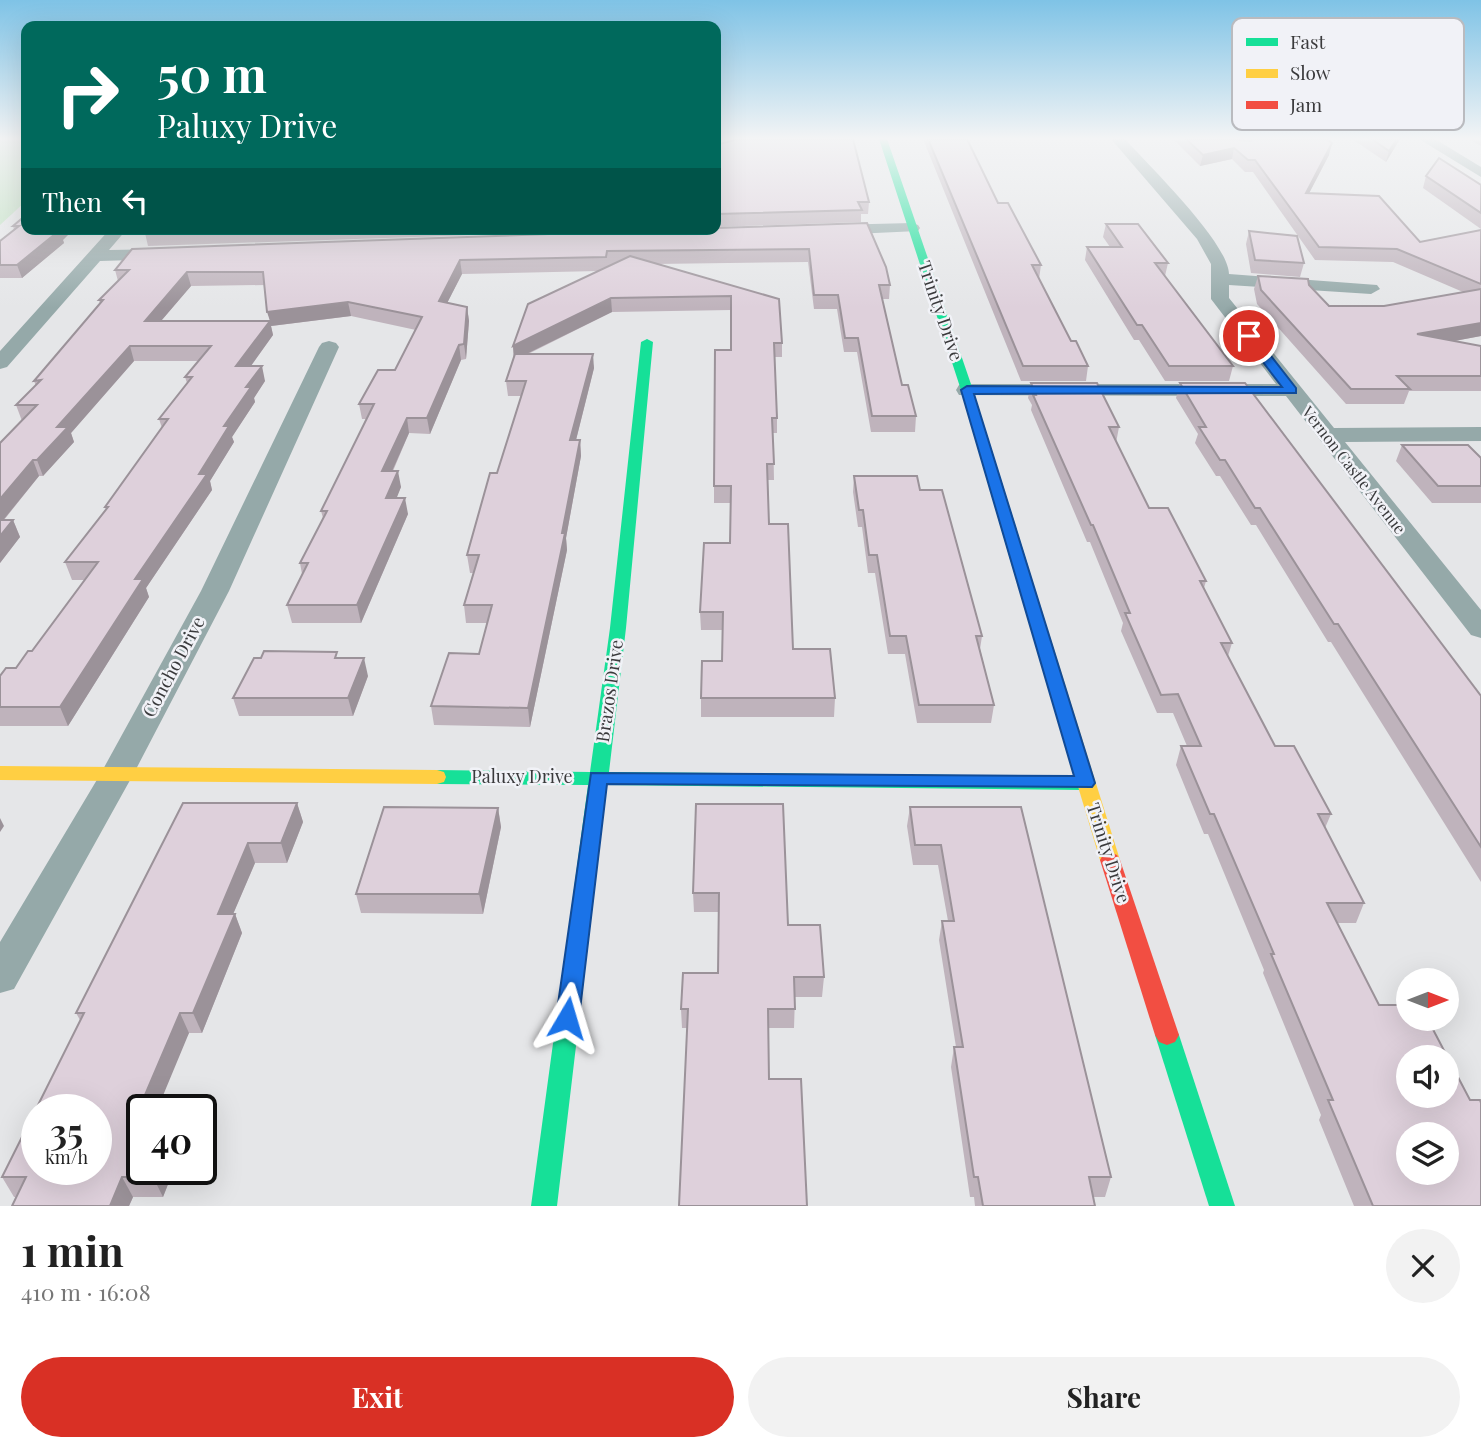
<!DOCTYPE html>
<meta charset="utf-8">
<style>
body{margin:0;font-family:"Playfair Display",serif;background:#f2f2f2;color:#222;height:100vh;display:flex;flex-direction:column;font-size:26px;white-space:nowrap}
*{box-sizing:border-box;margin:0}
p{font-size:23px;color:#767676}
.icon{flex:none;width:38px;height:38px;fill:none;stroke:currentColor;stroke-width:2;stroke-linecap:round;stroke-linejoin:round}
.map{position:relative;height:1206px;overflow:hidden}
.details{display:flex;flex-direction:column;background:#fff;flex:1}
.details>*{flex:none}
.guide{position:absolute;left:21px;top:21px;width:700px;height:214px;border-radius:14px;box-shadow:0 7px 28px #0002;background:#00695c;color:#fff;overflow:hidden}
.needle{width:46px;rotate:90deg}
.fabs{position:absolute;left:1396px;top:968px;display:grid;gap:14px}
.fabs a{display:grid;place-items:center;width:63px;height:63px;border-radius:50%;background:#fff;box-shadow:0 7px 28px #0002;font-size:35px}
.speed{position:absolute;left:21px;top:1094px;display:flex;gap:14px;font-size:35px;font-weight:700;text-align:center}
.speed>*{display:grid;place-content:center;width:91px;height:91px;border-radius:50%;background:#fff;box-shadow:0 7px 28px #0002;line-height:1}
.speed small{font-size:18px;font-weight:400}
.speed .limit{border:4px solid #111;border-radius:10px;background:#fff;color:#111}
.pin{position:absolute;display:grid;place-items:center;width:60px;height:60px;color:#fff;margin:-30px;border:4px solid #fff;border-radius:50%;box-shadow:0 2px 7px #0007}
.me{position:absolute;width:77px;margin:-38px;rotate:7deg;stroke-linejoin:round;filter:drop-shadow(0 0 5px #0008)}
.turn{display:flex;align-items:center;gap:24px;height:147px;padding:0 21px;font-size:32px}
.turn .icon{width:91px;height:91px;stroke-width:2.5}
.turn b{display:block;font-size:49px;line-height:60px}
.then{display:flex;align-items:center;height:66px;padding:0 21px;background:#0003;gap:14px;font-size:26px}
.round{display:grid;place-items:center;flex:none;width:74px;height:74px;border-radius:37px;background:#f2f2f2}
.summary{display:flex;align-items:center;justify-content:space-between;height:119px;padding:0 21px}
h1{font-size:42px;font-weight:700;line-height:52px}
.primary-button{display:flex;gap:14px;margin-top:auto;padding:14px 21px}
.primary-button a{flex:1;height:80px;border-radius:42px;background:#d93025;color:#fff;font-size:28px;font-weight:700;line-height:80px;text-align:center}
.primary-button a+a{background:#f2f2f2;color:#222}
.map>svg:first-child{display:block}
.green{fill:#c1e3c2}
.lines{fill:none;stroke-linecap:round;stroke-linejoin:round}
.street{fill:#95a9a9;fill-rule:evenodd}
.fast{fill:#16e098;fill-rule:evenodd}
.slow{fill:#ffcf43;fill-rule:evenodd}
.jam{fill:#f24e42;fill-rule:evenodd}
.wall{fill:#bfb3bc;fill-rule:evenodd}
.shaded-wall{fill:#9b9299}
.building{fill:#ded0db;stroke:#9b9299;stroke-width:2;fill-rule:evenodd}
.route{fill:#1a73e8;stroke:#114b97;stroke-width:2}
.labels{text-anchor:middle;stroke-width:5;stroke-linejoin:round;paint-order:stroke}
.far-street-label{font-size:16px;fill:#3a3a3c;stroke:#f1f2f7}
.street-label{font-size:18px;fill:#3a3a3c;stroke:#f1f2f7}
.key{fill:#f1f2f7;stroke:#babbbf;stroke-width:2}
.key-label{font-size:19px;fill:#3a3a3c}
</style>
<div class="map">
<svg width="1481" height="1206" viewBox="0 0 1481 1206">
<rect width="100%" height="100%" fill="#e5e6e8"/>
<path class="green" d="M0 139H26V201L0 225Z"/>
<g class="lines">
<g class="street">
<path d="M1111 139H1125C1149 166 1228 242 1229 274L1377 285 1380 289 1371 294 1229 285V298L1334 428 1481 427V441L1345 442 1481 610V638L1471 635 1286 396 959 395 956 390 959 385 967 384H1276L1211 299V264L1197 239Z"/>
<path d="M1419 139H1435L1481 167V177Z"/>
<path d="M912 223 918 225 920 228 918 231 832 235 824 230 832 225Z"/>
<path d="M110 229H127L109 250 165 249 174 254 165 259 100 261 7 367 0 369V351Z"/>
<path d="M329 341 336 343 339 347 229 591 134 773 14 989 0 993V942L101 773 201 591 319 347 322 343Z"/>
</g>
<g class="fast">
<path d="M879 139H887L973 390 1028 566 1025 569 1020 571 1012 566 961 390Z"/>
<path d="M647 339 653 342 626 628 609 772 1085 776 1092 778 1094 783 1092 788 1085 790 607 785 557 1206H531L588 785 437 784 430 782 428 777 430 772 437 770 590 772 610 628 641 342Z"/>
<path d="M1167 1025 1175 1028 1179 1035 1235 1206H1209L1155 1035 1159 1028Z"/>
</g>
<g class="slow">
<path d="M1020 561 1028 566 1120 860 1117 865 1110 868 1103 865 1100 860 1012 566Z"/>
<path d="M0 766 437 770 444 772 446 777 444 782 437 784 0 780Z"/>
</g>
<path class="jam" d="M1110 852 1117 855 1120 860 1179 1035 1175 1042 1167 1045 1159 1042 1155 1035 1100 860 1103 855Z"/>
</g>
<g class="wall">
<path d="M923 139H967L998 203 1041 265 1039 279 1071 341 1088 366 1086 381H1021Z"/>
<path d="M1173 139H1237L1239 140H1247L1245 139H1327L1329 155 1309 193 1420 242 1481 230V336L1454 341 1481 346V391H1409L1404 404H1346L1257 304 1254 289 1258 276 1309 285 1329 306H1384L1463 292 1393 262 1315 260 1253 172H1245L1232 159 1200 166Z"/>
<path d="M1352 139H1400L1386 162Z"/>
<path d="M1468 139H1481V146Z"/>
<path d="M716 145 869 202 868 214H861V222L716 227Z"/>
<path d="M1426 176 1481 185V229L1423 188Z"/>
<path d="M26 215 63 240 64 243 22 278H0V241L14 230 13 226Z"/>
<path d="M867 223 890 285 889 299H882L902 385 916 416 915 432H871L857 352H844L837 309H814L808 262 656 264 779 299 782 343V357H774L777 418V433H773L774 480H768L769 524 793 649 835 698 834 717H701V698L722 661 723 630H701L700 612 730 543 731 503H714V486L731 350V310L612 312 528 354 594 368 576 440H580L581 456 566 538 567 550 530 727 434 725 431 706 479 654 487 623H466L464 605 473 573H470L467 555 497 473 521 396H508L506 381 514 358 513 346 599 271 462 274 447 303 467 307 469 321 466 359 461 360 430 434 409 433 393 471 401 487 396 498 408 514 361 623H292L287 605 302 574 300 563 323 518 321 511 367 419H362L359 404 395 370 416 330 351 316 271 326 273 335 251 366 265 381 254 398 255 402 232 437 234 442 210 481 212 490 146 588 149 597 68 726H0V676L16 668 32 651 85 580H72L65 562 106 510 105 507 162 428 159 419 187 383 185 377 199 361H134L71 433 74 442 43 476H39L4 520H13L20 537 0 563V443L22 421 16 405 36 386 34 381 100 304 99 300 118 281 115 270ZM265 285 270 321H161L191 286Z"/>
<path d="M1106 224 1168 263 1165 276 1233 366 1229 381H1165L1139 340H1134L1085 260 1087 247H1110L1103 237Z"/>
<path d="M148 229H648L148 246 145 233Z"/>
<path d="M1249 231 1304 263 1300 277 1251 273 1246 244Z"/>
<path d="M1031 383 1119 427 1116 443 1149 508 1206 581 1204 588 1232 643 1228 656 1275 746 1331 814 1325 828 1364 903 1356 923H1337L1481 1206H1354L1319 1120 1321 1115 1263 973 1264 970 1208 834H1204L1176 765 1181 746H1187L1173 713H1157L1121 631 1123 623 1090 542H1087L1031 410 1032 405 1028 398Z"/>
<path d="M1180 383 1481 696V882L1331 642H1328L1256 525H1251L1220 476H1216L1195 443 1198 434 1176 398Z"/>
<path d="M1402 445 1481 458V503H1432L1396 461Z"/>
<path d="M854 476 920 490 982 636 980 649 994 705 991 723H917L905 654H888L875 573H868L862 527H858L853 492Z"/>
<path d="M339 658 368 676 353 716H239L233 698Z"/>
<path d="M183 803H297L303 822 287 863H255L233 914H235L242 933 202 1033H189L142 1110 174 1169 163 1197H133L129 1206H12L17 1197H14L2 1177 80 1020 76 1013Z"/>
<path d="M696 804 788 925 824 977 822 997H795L794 1028H768L769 1079 807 1206 687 1028H682L681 1009 718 973 719 912H694L693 893Z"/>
<path d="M910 807H1021L1111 1177 1105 1197H1093L1095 1206H975L974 1197H970L951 1067 954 1047H956L939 940 942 921H948L938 865H913L907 826Z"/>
<path d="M498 808 501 827 483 914 361 913 356 894Z"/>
</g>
<g class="shaded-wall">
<path d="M1397 139H1400L1386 162 1389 151Z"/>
<path d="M1332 143 1329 155 1303 205 1306 193Z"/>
<path d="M1234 148 1232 159 1200 166 1203 155Z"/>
<path d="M57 229H74L63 240 64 243 22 278 17 265Z"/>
<path d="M460 260 462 274 441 315 439 301Z"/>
<path d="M187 272 191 286 149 335 145 321Z"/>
<path d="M611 298 612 312 514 360 513 346Z"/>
<path d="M348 302 351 316 271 326 273 335 240 381 236 366 270 321 267 312Z"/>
<path d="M467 307 469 321 466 359 464 344Z"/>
<path d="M1481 323V336L1412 349 1417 334Z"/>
<path d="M459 345 461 360 430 434 427 418Z"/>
<path d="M130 346 134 361 71 433 74 442 43 476 37 460 57 427Z"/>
<path d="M593 354 594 368 572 456 570 440Z"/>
<path d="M262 366 265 381 254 398 255 402 232 437 234 442 210 481 212 490 146 588 149 597 68 726 60 707 135 579 199 474 246 387Z"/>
<path d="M407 418 409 433 385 487 382 471Z"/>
<path d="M580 440 581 456 566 538 567 550 530 727 528 708Z"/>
<path d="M33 460 39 476 0 524V499Z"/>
<path d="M398 471 401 487 390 515 386 498Z"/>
<path d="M405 498 408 514 361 623 357 605Z"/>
<path d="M13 520 20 537 0 563V536Z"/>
<path d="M364 658 368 676 353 716 348 698Z"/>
<path d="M297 803 303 822 287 863 281 843Z"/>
<path d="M498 808 501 827 483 914 479 894Z"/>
<path d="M0 818 4 826 0 832Z"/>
<path d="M248 843 255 863 225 933 218 914Z"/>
<path d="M235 914 242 933 202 1033 193 1013Z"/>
<path d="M180 1013 189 1033 157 1110H142V1127L136 1116Z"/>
<path d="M156 1169H174L163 1197 153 1177Z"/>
<path d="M122 1177 133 1197 129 1206H110Z"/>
</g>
<g class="building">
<path d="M738 139H853L869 202H858L862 210 716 214V145Z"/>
<path d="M928 139H967L998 203H1008L1041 265H1032L1071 341H1076L1088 366H1023Z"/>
<path d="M1186 139H1237L1239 140 1251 141 1252 139H1327L1332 143 1306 193 1379 196 1420 242 1481 230V284L1397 249 1319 247 1255 160H1248L1234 148 1203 155Z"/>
<path d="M1372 139H1397L1389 151Z"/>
<path d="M1439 158 1481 185V213L1426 176Z"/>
<path d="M26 215V229L60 230 17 265H0V241L19 226H13Z"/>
<path d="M867 223 886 267 890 285H879L902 385H908L916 416H872L858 338H845L838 295H814L809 249 607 251 606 257 460 260 439 301 467 307 464 344 459 345 427 418H407L382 471H398L386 498H405L357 605H287L308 563H300L327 511H321L374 404H359L378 370H395L422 317 348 302 267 312 263 272H187L145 321H270L236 366H262L246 387H251L224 426H229L199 474H207L135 579H143L60 707H0V676L6 668H16L28 651H32L98 562H65L108 507H105L168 419H159L192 377H185L211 346H130L57 427H68L37 460H33L0 499V443L37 405H16L41 380 34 381 103 300H99L129 270H115L132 249 687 229H716V228Z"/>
<path d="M1106 224H1138L1168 263H1155L1233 366H1169L1142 325H1137L1087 247H1122Z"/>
<path d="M148 229H264L145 233Z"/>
<path d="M1249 231 1297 236 1304 263 1255 260Z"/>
<path d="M630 256 779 299 782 343H774L777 418H772L774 464H767L769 524H788L793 649H830L835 698H701L702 661H722L723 612H700L704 543H730L731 486H714L715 350H731V296L611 298 513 346 528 304Z"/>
<path d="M1258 276 1308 279 1309 285 1329 306H1384L1481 289V323L1417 334 1481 346V376H1397L1410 389H1351L1261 290Z"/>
<path d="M515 354H593L570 440H580L562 533H565L528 708 431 706 449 653 479 654 492 605H464L479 555H467L490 473H497L526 381H506Z"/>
<path d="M1031 383H1097L1119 427H1109L1149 508H1168L1206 581H1200L1232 643H1221L1275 746H1294L1331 814H1318L1364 903H1327L1379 1005H1409V1018H1427L1470 1100H1480L1481 1103V1206H1373L1328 1100H1333L1271 954H1274L1214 814H1210L1181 746H1201L1178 694 1161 695 1125 613H1130L1093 525H1091L1033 395H1036ZM1409 1057H1447V1096H1409ZM1409 1134H1447V1172H1409Z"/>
<path d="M1180 383H1245L1481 696V847L1338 624H1334L1260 508H1255L1225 460H1220L1199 427H1206Z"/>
<path d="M1402 445H1468L1481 458V486H1438Z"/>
<path d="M854 476H917L920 490H942L982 636H976L994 705H919L906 636H890L877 555H869L863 510H859Z"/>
<path d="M0 520H13L0 536Z"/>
<path d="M264 651 337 652 335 658H364L348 698H233L254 658H261Z"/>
<path d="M183 803H297L281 843H248L218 914H235L193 1013H180L136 1116H142V1169H156L153 1177H122L110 1206H12L26 1177H2L84 1013H76ZM37 1110H96V1169H37Z"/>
<path d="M696 804H783L788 925H820L824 977H794L795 1009H768L769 1079H801L807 1206H679L688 1009H681L683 973H718L719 893H693Z"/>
<path d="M384 807 498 808 479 894H356Z"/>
<path d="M910 807H1021L1111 1177H1089L1095 1206H983L978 1177H974L954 1047H963L942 921H954L941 845H915Z"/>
</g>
<linearGradient id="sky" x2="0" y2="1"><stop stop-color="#7fc3e6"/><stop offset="0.45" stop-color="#f3f4f5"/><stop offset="1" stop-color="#f3f4f5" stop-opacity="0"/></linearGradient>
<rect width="1481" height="308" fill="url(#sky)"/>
<path class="route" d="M1249 332 1253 333 1296 388V393L974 394 1095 783 1092 787 607 784 579 1018 576 1026 567 1028 559 1026 556 1018 591 773 1074 776 961 390 967 386 1282 387 1243 336Z"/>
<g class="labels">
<g class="far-street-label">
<text transform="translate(1354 470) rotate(52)" y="6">Vernon Castle Avenue</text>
</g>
<g class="street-label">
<text transform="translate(940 311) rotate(71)" y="6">Trinity Drive</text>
<text transform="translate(174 667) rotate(-62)" y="6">Concho Drive</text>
<text transform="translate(610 691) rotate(-82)" y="6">Brazos Drive</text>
<text x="522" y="783">Paluxy Drive</text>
<text transform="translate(1108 853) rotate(72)" y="6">Trinity Drive</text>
</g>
</g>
<rect x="1232" y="18" width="232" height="112" rx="10" class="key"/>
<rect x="1246" y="38" width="32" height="8" fill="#16e098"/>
<rect x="1246" y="69" width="32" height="9" fill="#ffcf43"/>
<rect x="1246" y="101" width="32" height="8" fill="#f24e42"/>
<g class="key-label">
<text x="1290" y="49">Fast</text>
<text x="1290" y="80">Slow</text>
<text x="1290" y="112">Jam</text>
</g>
</svg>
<div class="fabs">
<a><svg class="needle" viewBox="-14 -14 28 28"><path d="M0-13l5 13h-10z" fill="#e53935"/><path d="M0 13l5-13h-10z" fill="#767676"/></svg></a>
<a><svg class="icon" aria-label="sound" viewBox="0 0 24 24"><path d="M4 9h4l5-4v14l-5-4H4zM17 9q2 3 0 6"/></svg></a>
<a><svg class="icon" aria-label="layers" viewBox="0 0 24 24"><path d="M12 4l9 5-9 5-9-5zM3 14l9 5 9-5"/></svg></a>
</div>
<div class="speed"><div>35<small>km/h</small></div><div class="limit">40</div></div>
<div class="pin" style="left:1249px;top:336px;background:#d93025"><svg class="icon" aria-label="arrive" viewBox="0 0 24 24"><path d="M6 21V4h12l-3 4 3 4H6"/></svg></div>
<svg class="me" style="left:567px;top:1018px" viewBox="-20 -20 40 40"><path d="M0-17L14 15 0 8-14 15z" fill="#1a73e8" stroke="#fff" stroke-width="4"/></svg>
<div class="guide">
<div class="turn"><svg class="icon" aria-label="right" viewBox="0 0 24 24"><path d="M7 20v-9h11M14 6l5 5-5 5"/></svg><div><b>50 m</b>Paluxy Drive</div></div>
<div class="then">Then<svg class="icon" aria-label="left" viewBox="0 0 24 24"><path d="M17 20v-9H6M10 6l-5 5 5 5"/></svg></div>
</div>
</div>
<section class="details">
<div class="summary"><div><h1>1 min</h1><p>410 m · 16:08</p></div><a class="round"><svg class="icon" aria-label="close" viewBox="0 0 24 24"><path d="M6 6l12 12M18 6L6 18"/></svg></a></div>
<div class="primary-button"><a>Exit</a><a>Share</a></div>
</section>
